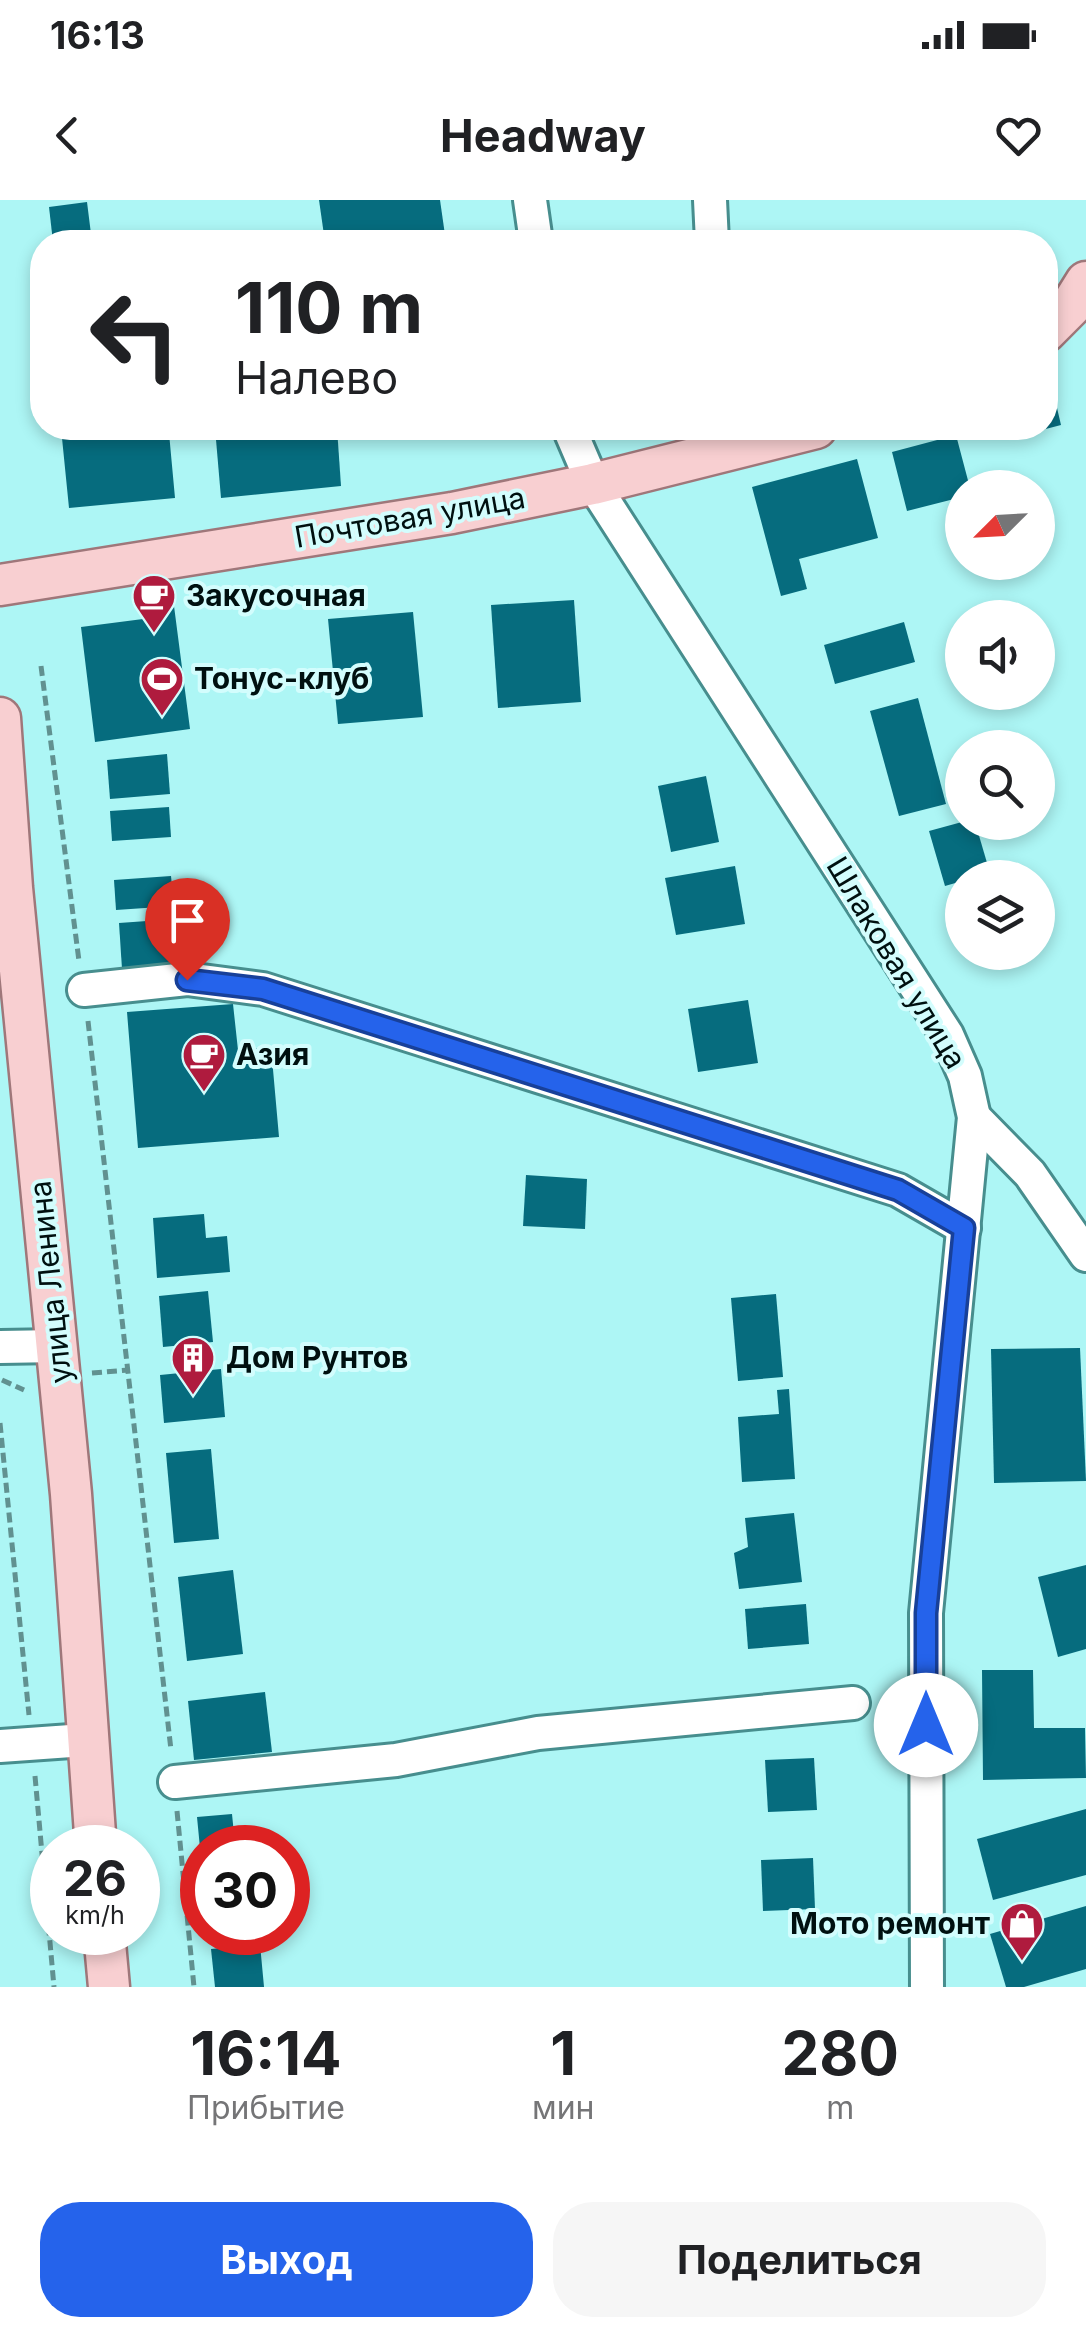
<!DOCTYPE html>
<html lang="ru">
<meta charset="utf-8">
<style>
body{margin:0;font-family:Inter,sans-serif;background:#f6f6f6;color:#202124;height:100vh;display:flex;flex-direction:column;font-size:38px;white-space:nowrap}
*{box-sizing:border-box;margin:0}
p{font-size:32px;color:#757577}
.icon{flex:none;width:55px;height:55px;fill:none;stroke:currentColor;stroke-width:2;stroke-linecap:round;stroke-linejoin:round}
.map{position:relative;height:1787px;overflow:hidden}
.side{display:flex;flex-direction:column;background:#fff;flex:1}
.side>*{flex:none}
.banner{position:absolute;left:30px;top:30px;width:1028px;height:210px;border-radius:40px;box-shadow:0 5px 15px #0003;background:#fff;color:#202124;overflow:hidden}
.needle{width:65px;rotate:246deg}
.tools{position:absolute;left:945px;top:270px;display:grid;gap:20px}
.tools a{display:grid;place-items:center;width:110px;height:110px;border-radius:50%;background:#fff;box-shadow:0 5px 15px #0003;font-size:50px}
.speed{position:absolute;left:30px;top:1625px;display:flex;gap:20px;font-size:50px;font-weight:700;text-align:center}
.speed>*{display:grid;place-content:center;width:130px;height:130px;border-radius:50%;background:#fff;box-shadow:0 5px 15px #0003;line-height:1}
.speed small{font-size:25px;font-weight:400}
.speed .limit{border:15px solid #d22;background:#fff;color:#111}
.pin{position:absolute;display:grid;place-items:center;width:85px;height:85px;color:#fff;margin:-102px -42px;border-radius:50% 50% 50% 0;rotate:-45deg;box-shadow:0 0 10px #0007}
.pin .icon{rotate:45deg}
.me{position:absolute;width:110px;margin:-55px;rotate:0deg;stroke-linejoin:round;filter:drop-shadow(0 0 8px #0008)}
.turn{display:flex;align-items:center;gap:35px;height:210px;padding:0 40px;font-size:45px}
.turn .icon{width:130px;height:130px;stroke-width:2.5}
.turn b{display:block;font-size:70px;line-height:85px}
.eta{display:flex;justify-content:space-evenly;align-items:center;height:170px;text-align:center}
.eta b{font-size:60px;font-weight:700;line-height:70px}
.action{display:flex;gap:20px;margin-top:auto;padding:20px 40px}
.action a{flex:1;height:115px;border-radius:40px;background:#2563eb;color:#fff;font-size:40px;font-weight:700;line-height:115px;text-align:center}
.action a+a{background:#f6f6f6;color:#202124}
.status{display:flex;justify-content:space-between;align-items:center;height:70px;padding:0 50px;background:#fff;direction:ltr}
.status svg{height:28px;fill:currentColor}
header{display:flex;justify-content:space-between;align-items:center;height:130px;padding:0 40px;background:#fff;font-size:45px;font-weight:700}
.map>svg:first-child{display:block}
.building{fill:#066c7e}
.lines{fill:none;stroke-linecap:round;stroke-linejoin:round}
.minor-casing{stroke:#478e8e;stroke-width:38}
.major-casing{stroke:#9f777a;stroke-width:45}
.path{stroke:#619190;stroke-width:5;stroke-dasharray:10 5;stroke-linecap:butt}
.minor{stroke:#fff;stroke-width:32}
.major{stroke:#f8cfd1;stroke-width:40}
.route-casing{stroke:#184099;stroke-width:25}
.route{stroke:#2563eb;stroke-width:18}
.labels{text-anchor:middle;stroke-width:8;stroke-linejoin:round;paint-order:stroke}
.street-label{font-size:30px;fill:#001010;stroke:#d3fdfd}
.poi-label{font-size:30px;font-weight:bold;fill:#001010;stroke:#d3fdfd;text-anchor:start}
</style>
<div class="status"><b>16:13</b><svg viewBox="0 0 49 12"><path d="M0 12V9h3v3zM5 12V6h3v6zM10 12V3h3v9zM15 12V0h3v12zM26 1h20v11H26zM47 4h2v5h-2z"/></svg></div>
<header><svg class="icon" aria-label="back" viewBox="0 0 24 24"><path d="M15 5l-7 7 7 7"/></svg>Headway<svg class="icon" aria-label="heart" viewBox="0 0 24 24"><path d="M12 20l-8-8c-3-5 5-10 8-4 3-6 11-1 8 4z"/></svg></header>
<div class="map">
<svg width="1086" height="1787" viewBox="0 0 1086 1787">
<rect width="100%" height="100%" fill="#adf6f5"/>
<g class="building">
<path d="M319 0H440L446 42H325Z"/>
<path d="M87 2 92 42H53L49 7Z"/>
<path d="M1054 195 1061 225 1011 238 1008 228H1045V198Z"/>
<path d="M61 228H145L146 236 169 233 175 298 69 308Z"/>
<path d="M215 228H337L341 286 221 298Z"/>
<path d="M409 228H470V230L411 239Z"/>
<path d="M956 235 970 288H962V297L907 311 892 252Z"/>
<path d="M857 259 878 338 799 359 807 389 781 396 752 287Z"/>
<path d="M574 400 581 502 498 508 491 405Z"/>
<path d="M174 406 190 529 95 542 81 427 143 419 142 410Z"/>
<path d="M413 412 423 517 338 524 328 419Z"/>
<path d="M904 422 915 462 835 484 824 445Z"/>
<path d="M918 498 946 604 899 616 870 511Z"/>
<path d="M167 554 170 594 110 599 107 560Z"/>
<path d="M706 576 719 642 671 652 658 586Z"/>
<path d="M169 607 171 637 112 641 110 611Z"/>
<path d="M962 622H975L990 673 945 686 929 631Z"/>
<path d="M735 666 745 724 676 735 665 678Z"/>
<path d="M171 676 174 706 116 710 114 680Z"/>
<path d="M189 718 191 764 122 769 119 723Z"/>
<path d="M748 800 758 863 698 872 688 809Z"/>
<path d="M233 804 238 850 271 847 279 937 138 948 127 812Z"/>
<path d="M526 975 587 979 585 1029 523 1026Z"/>
<path d="M204 1014 206 1038 227 1036 230 1072 157 1078 153 1018Z"/>
<path d="M208 1091 213 1142 163 1147 159 1096Z"/>
<path d="M776 1094 783 1177 738 1181 731 1098Z"/>
<path d="M1080 1148 1086 1281 994 1283 991 1149Z"/>
<path d="M221 1169 225 1217 164 1223 160 1175Z"/>
<path d="M789 1189 795 1279 742 1282 738 1217 779 1214 777 1190Z"/>
<path d="M211 1249 219 1339 174 1343 166 1253Z"/>
<path d="M794 1313 802 1382 739 1389 734 1353 748 1347 745 1318Z"/>
<path d="M1086 1365V1449L1058 1457 1038 1377Z"/>
<path d="M233 1370 243 1454 187 1461 178 1377Z"/>
<path d="M806 1404 809 1444 748 1449 745 1409Z"/>
<path d="M982 1470H1033L1034 1528H1085L1086 1578 983 1580Z"/>
<path d="M265 1492 272 1552 194 1560 188 1501Z"/>
<path d="M814 1558 817 1610 768 1612 765 1560Z"/>
<path d="M1086 1609V1675L993 1700 977 1639Z"/>
<path d="M232 1614 234 1634 251 1632 253 1648H200L197 1617Z"/>
<path d="M813 1658 815 1709 763 1711 761 1660Z"/>
<path d="M1086 1706V1769L1024 1787H1006L990 1734Z"/>
<path d="M260 1744 264 1787H215L211 1749Z"/>
</g>
<g class="lines">
<defs>
<g id="minor">
<path d="M530 0 536 42"/>
<path d="M710 0 712 42"/>
<path d="M569 228 593 284 947 835 965 876 974 917 926 1413 927 1787"/>
<path d="M84 790 187 779 263 789 898 990 964 1028"/>
<path d="M974 917 1030 974 1086 1055"/>
<path d="M0 1147 58 1146"/>
<path d="M0 1546 85 1540"/>
<path d="M175 1582 396 1560 538 1533 853 1503"/>
</g>
<g id="major">
<path d="M1045 132 1071 106 1086 82"/>
<path d="M0 385 452 313 593 284 816 228"/>
<path d="M0 518 12 688 71 1294 96 1648"/>
<path d="M104 1732 109 1787"/>
</g>
</defs>
<use href="#minor" class="minor-casing"/>
<use href="#major" class="major-casing"/>
<g class="path">
<path d="M41 466 79 761"/>
<path d="M88 821 171 1550"/>
<path d="M92 1173 129 1170"/>
<path d="M2 1180 24 1190"/>
<path d="M0 1223 29 1515"/>
<path d="M35 1576 54 1787"/>
<path d="M177 1611 194 1787"/>
</g>
<use href="#minor" class="minor"/>
<use href="#major" class="major"/>
</g>
<g class="lines">
<defs>
<path id="route" d="M187 780 263 789 898 990 964 1028 926 1413V1525"/>
</defs>
<use href="#route" class="route-casing"/>
<use href="#route" class="route"/>
</g>
<defs>
<symbol id="cafe-pin" viewBox="-11 -11 22 30"><path d="M0 17L-7.5 6A9.5 9.5 0 1 1 7.5 6Z" fill="#af1b3e" stroke="#d3fdfd"/><path d="M-5.5-4.5H6V0H3Q3 3.5 0 3.5H-2.5Q-5.5 3.5-5.5 0ZM3-3.2v2h1.7v-2ZM-6 4.5H4V6H-6Z" fill="#fff"/></symbol>
<symbol id="stadium-pin" viewBox="-11 -11 22 30"><path d="M0 17L-7.5 6A9.5 9.5 0 1 1 7.5 6Z" fill="#af1b3e" stroke="#d3fdfd"/><path d="M0-5a6.5 5 0 1 0 0 10a6.5 5 0 1 0 0-10ZM-3.5-1.8h7v3.6h-7Z" fill="#fff"/></symbol>
<symbol id="building-pin" viewBox="-11 -11 22 30"><path d="M0 17L-7.5 6A9.5 9.5 0 1 1 7.5 6Z" fill="#af1b3e" stroke="#d3fdfd"/><path d="M-4-6H4V6H1V3H-1V6H-4ZM-2.5-4.3h1.7v1.8h-1.7ZM.8-4.3h1.7v1.8H.8ZM-2.5-1h1.7V.8h-1.7ZM.8-1h1.7V.8H.8Z" fill="#fff"/></symbol>
<symbol id="shop-pin" viewBox="-11 -11 22 30"><path d="M0 17L-7.5 6A9.5 9.5 0 1 1 7.5 6Z" fill="#af1b3e" stroke="#d3fdfd"/><path d="M-5-2.5h2.3a2.7 3.5 0 0 1 5.4 0H5L5.5 6h-11ZM-1.5-2.5h3a1.5 2.3 0 0 0-3 0Z" fill="#fff"/></symbol>
</defs>
<g fill-rule="evenodd">
<use href="#cafe-pin" x="129" y="371" width="50" height="68"/>
<use href="#stadium-pin" x="137" y="454" width="50" height="68"/>
<use href="#cafe-pin" x="179" y="830" width="50" height="68"/>
<use href="#building-pin" x="168" y="1133" width="50" height="68"/>
<use href="#shop-pin" x="997" y="1699" width="50" height="68"/>
</g>
<g class="labels">
<g class="street-label">
<text transform="translate(410 318) rotate(-10)" y="10">Почтовая улица</text>
<text transform="translate(896 763) rotate(59)" y="10">Шлаковая улица</text>
<text transform="translate(51 1082) rotate(-96)" y="10">улица Ленина</text>
</g>
<g class="poi-label">
<text x="186" y="406">Закусочная</text>
<text x="194" y="489">Тонус-клуб</text>
<text x="236" y="865">Азия</text>
<text x="226" y="1168">Дом Рунтов</text>
<text x="990" y="1734" text-anchor="end">Мото ремонт</text>
</g>
</g>
</svg>
<div class="tools">
<a><svg class="needle" viewBox="-14 -14 28 28"><path d="M0-13l5 13h-10z" fill="#e53935"/><path d="M0 13l5-13h-10z" fill="#757577"/></svg></a>
<a><svg class="icon" aria-label="sound" viewBox="0 0 24 24"><path d="M4 9h4l5-4v14l-5-4H4zM17 9q2 3 0 6"/></svg></a>
<a><svg class="icon" aria-label="search" viewBox="0 0 24 24"><circle cx="10" cy="10" r="6"/><path d="M15 15l6 6"/></svg></a>
<a><svg class="icon" aria-label="layers" viewBox="0 0 24 24"><path d="M12 4l9 5-9 5-9-5zM3 14l9 5 9-5"/></svg></a>
</div>
<div class="speed"><div>26<small>km/h</small></div><div class="limit">30</div></div>
<div class="pin" style="left:187px;top:780px;background:#d93025"><svg class="icon" aria-label="arrive" viewBox="0 0 24 24"><path d="M6 21V4h12l-3 4 3 4H6"/></svg></div>
<svg class="me" style="left:926px;top:1525px" viewBox="-20 -20 40 40"><circle r="19" fill="#fff"/><path d="M0-13L10 11 0 6-10 11z" fill="#2563eb"/></svg>
<div class="banner">
<div class="turn"><svg class="icon" aria-label="left" viewBox="0 0 24 24"><path d="M17 20v-9H6M10 6l-5 5 5 5"/></svg><div><b>110 m</b>Налево</div></div>
</div>
</div>
<section class="side">
<div class="eta">
<div><b>16:14</b><p>Прибытие</p></div>
<div><b>1</b><p>мин</p></div>
<div><b>280</b><p>m</p></div>
</div>
<div class="action"><a>Выход</a><a>Поделиться</a></div>
</section>
